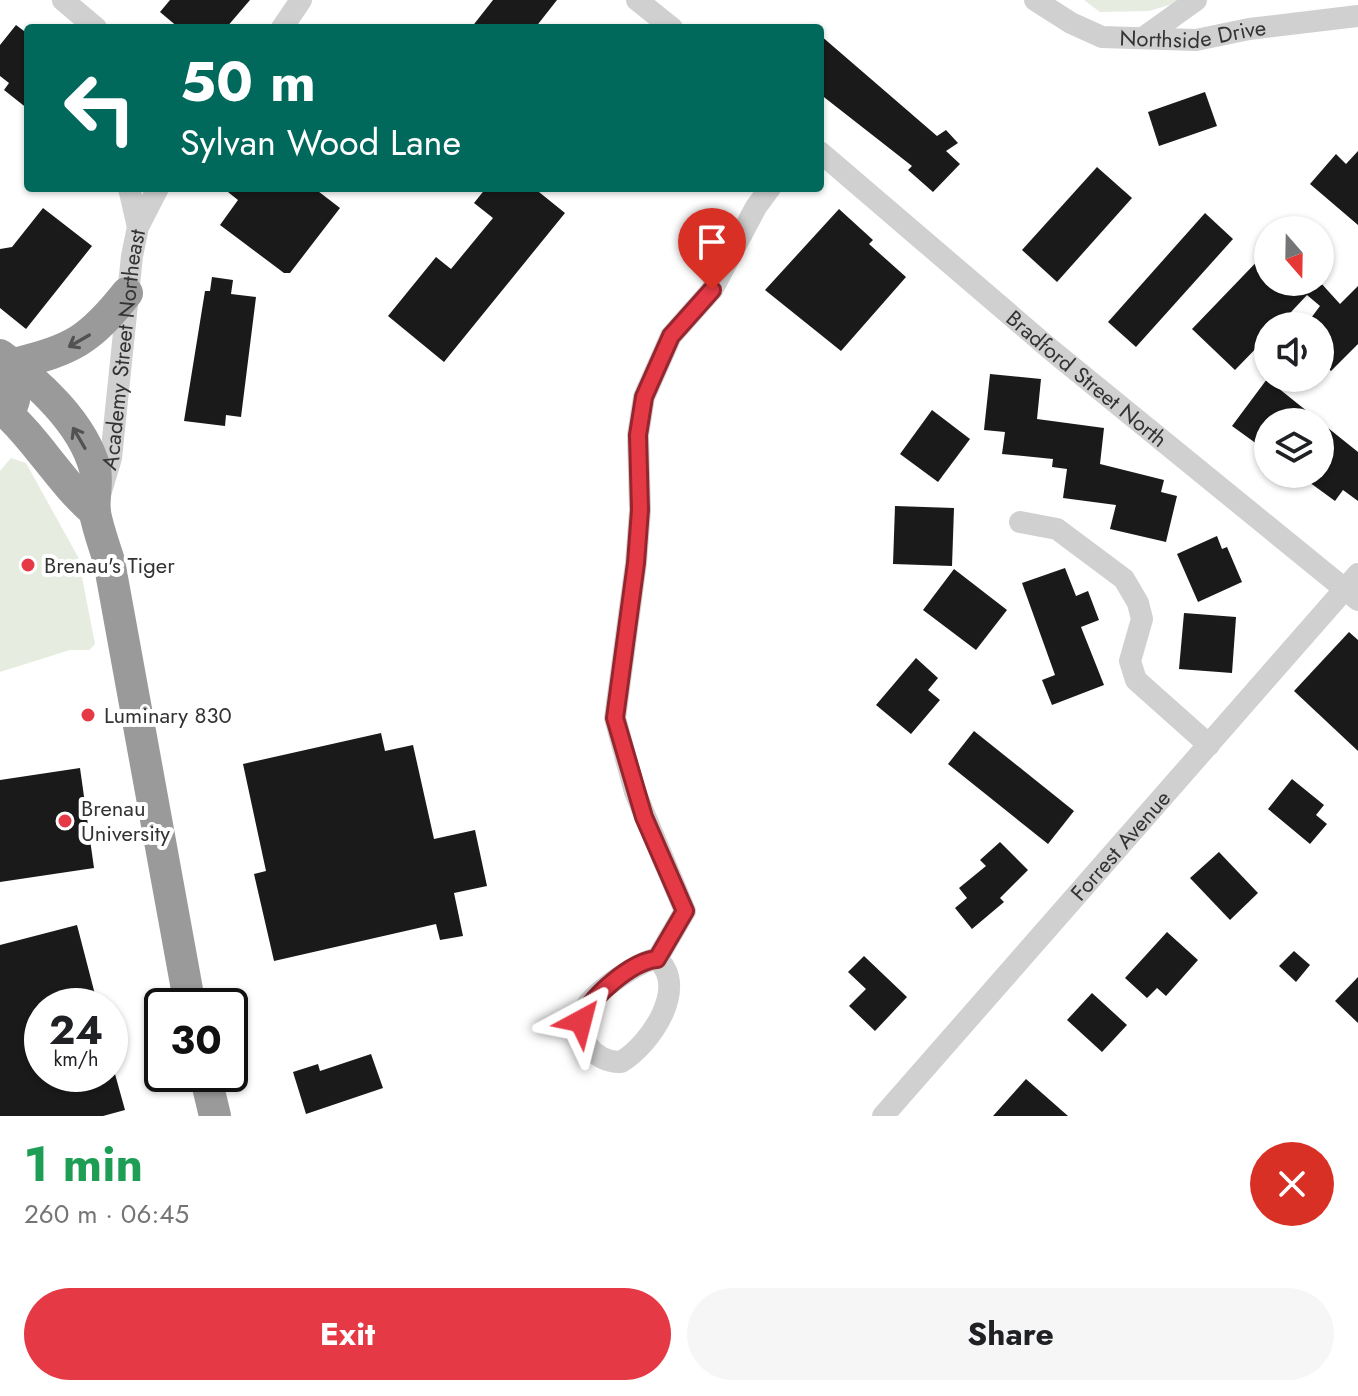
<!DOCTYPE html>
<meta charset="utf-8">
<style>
body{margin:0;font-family:Jost,sans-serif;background:#f6f6f6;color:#202124;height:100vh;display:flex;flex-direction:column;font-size:30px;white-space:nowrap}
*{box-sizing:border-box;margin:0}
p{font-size:26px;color:#757577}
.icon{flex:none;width:44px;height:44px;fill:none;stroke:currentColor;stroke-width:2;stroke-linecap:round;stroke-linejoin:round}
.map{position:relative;height:1116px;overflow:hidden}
.side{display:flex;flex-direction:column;background:#fff;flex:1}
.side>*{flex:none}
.top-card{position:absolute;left:24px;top:24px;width:800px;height:168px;border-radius:8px;box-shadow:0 2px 6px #0004;background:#00695c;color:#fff;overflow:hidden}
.needle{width:52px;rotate:160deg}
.buttons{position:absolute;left:1254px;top:216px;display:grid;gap:16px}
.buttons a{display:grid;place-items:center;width:80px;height:80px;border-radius:50%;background:#fff;box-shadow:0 2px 6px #0004;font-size:40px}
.speed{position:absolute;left:24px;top:988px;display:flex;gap:16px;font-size:40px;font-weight:700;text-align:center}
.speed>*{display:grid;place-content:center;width:104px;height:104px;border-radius:50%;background:#fff;box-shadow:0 2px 6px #0004;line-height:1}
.speed small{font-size:20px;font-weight:400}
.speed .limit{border:4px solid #111;border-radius:12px;background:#fff;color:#111}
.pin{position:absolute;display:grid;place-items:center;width:68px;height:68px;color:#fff;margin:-82px -34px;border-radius:50% 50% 50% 0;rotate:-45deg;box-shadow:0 0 8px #0007}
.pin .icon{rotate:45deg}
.me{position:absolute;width:88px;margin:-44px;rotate:38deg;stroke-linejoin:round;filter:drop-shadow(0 0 6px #0008)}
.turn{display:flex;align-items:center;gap:28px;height:168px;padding:0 24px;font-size:36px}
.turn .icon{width:104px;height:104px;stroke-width:2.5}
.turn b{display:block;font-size:56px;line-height:68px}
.round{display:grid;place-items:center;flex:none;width:84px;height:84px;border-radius:42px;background:#f6f6f6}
.overview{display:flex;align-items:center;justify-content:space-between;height:136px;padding:0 24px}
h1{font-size:48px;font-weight:700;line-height:60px;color:#1e9e55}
.action{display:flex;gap:16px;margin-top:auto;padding:16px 24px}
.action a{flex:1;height:92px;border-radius:48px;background:#e63946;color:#fff;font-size:32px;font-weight:700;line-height:92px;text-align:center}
.action a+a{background:#f6f6f6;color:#202124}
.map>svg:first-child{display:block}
.green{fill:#e6ecdf}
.building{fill:#1a1a1a}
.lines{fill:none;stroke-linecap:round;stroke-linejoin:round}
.minor{stroke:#d0d0d0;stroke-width:22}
.highway{stroke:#9a9a9a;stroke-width:32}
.oneway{stroke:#525252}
.route-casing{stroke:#96252e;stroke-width:20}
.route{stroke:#e63946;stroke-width:14}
.poi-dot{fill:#e63946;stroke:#fff;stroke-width:3}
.labels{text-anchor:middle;stroke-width:8;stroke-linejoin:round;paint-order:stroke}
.street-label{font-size:22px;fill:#333;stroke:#fff}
.poi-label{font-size:22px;fill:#333;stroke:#fff;text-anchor:start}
</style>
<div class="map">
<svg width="1358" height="1116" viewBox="0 0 1358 1116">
<rect width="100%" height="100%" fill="#fff"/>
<g class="green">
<path d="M1084 0H1186L1149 11 1100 12Z"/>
<path d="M11 458 26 463 78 557 95 644 89 650H70L0 672V471Z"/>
</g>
<g class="building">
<path d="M170 0H250L226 28H179L160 12Z"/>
<path d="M493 0H557L535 28H471Z"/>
<path d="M16 25 28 34V109L4 90 9 83 0 76V45Z"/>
<path d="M820 35 937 136 946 130 958 143 946 151 960 164 933 192 908 170 912 166 820 94Z"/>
<path d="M1205 92 1217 126 1159 146 1148 112Z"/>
<path d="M1358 151V225L1310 184 1336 154 1346 164Z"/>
<path d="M1097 167 1132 198 1057 282 1022 250Z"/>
<path d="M223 188H314L340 208 290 273H284L220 225 238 200Z"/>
<path d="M486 188H534L565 213 444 362 388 316 436 257 451 269 493 218 474 203Z"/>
<path d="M43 208 92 246 26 329 0 308V249L12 247Z"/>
<path d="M839 209 873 240 869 244 906 277 841 351 765 290Z"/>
<path d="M1205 213 1233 239 1136 347 1108 322Z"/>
<path d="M1268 250V282H1320L1340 304 1358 286V344L1331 371 1320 360V326H1305L1320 306 1307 295 1278 326H1268V336L1235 370 1192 329Z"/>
<path d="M212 277 233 280 231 294 256 297 241 417 226 415 225 426 184 421 205 291H210Z"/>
<path d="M990 374 1041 379 1037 419 1104 428 1100 464 1164 480 1161 492 1177 496 1166 542 1110 529 1116 505 1063 498 1067 469 1052 467 1053 459 1002 454 1005 432 984 430Z"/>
<path d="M1267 379 1358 452V501L1343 490 1335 501 1298 474H1320V422H1268V452L1232 426Z"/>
<path d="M932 410 970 439 938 482 900 454Z"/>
<path d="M895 506 954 508 952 566 893 564Z"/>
<path d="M1217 536 1222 549 1227 547 1242 582 1198 602 1177 554Z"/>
<path d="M1065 568 1076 596 1088 591 1099 620 1081 627 1104 685 1052 705 1042 680 1055 675 1022 583Z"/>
<path d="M954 569 1007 610 976 650 923 610Z"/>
<path d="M1184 613 1236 617 1232 673 1179 669Z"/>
<path d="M1349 632 1358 640V751L1294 691Z"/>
<path d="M916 658 938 678 928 690 940 700 911 734 876 705Z"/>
<path d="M974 731 1074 811 1048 844 948 764Z"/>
<path d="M381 733 385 751 413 745 434 839 475 830 487 886 454 893 463 936 440 940 436 924 274 961 254 874 266 871 243 764Z"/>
<path d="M80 768 94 868 0 882V780Z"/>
<path d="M1292 779 1324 805 1316 815 1327 824 1310 844 1268 809Z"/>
<path d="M1000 842 1028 870 1000 898 1004 902 972 929 955 908 967 898 959 888 986 866 980 860Z"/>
<path d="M1219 852 1258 893 1230 920 1190 878Z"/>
<path d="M77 925 98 1006H42V1074H115L125 1110 103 1116H0V945Z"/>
<path d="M1167 932 1198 960 1166 996 1157 988 1147 998 1125 978Z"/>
<path d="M1294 951 1310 965 1296 982 1279 966Z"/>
<path d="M864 956 907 997 875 1031 849 1006 866 989 848 972Z"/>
<path d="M1358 977V1023L1335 1001Z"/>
<path d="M1092 993 1127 1025 1102 1052 1067 1020Z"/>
<path d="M371 1054 383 1088 306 1114 293 1072 318 1064 320 1071Z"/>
<path d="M1026 1079 1068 1116H993Z"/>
</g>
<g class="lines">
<g class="minor">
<path d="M63 0 96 28"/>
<path d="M637 0 672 28"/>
<path id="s1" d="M1035 0 1071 23 1102 37 1196 40 1249 29 1358 16"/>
<path d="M282 28 301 0"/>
<path d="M1143 38 1196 0"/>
<path id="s2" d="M820 152 1050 349 1358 600"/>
<path d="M129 188 138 227"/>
<path id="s3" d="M101 491 111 458 132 256 138 227 158 188"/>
<path d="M1020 522 1057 529 1124 579 1138 603 1142 619 1130 661 1136 680 1209 745"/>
<path d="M657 959 685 911 635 792 615 718 636 563 640 510 638 435 644 397 671 336 712 290 756 207 770 188"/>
<path d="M657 959C689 987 651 1044 621 1062 593 1063 570 1033 586 1007 596 991 640 960 657 959Z"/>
<path id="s4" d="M883 1116 1358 574"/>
</g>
<g class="highway">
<path d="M0 355C37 381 83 423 95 469 98 483 93 499 95 513 98 529 104 545 109 561L190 1006"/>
<path d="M0 407C37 439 59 481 95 512"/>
<path d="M9 415 14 400V364C73 349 89 341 127 293"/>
<path d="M205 1074 215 1116"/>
</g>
</g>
<defs><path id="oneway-shaft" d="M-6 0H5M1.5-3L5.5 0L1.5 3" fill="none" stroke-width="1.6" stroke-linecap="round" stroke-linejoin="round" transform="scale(2)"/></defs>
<g class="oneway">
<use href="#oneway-shaft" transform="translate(79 341) rotate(150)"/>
<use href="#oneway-shaft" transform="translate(79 438) rotate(-120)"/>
</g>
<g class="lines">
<defs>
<path id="route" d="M581 1021C590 997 632 961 657 959L685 911 644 817 615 718 636 563 640 510 638 435 644 397 671 336 712 290"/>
</defs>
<use href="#route" class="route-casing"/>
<use href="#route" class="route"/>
</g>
<g class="poi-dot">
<circle cx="28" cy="565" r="8"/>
<circle cx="88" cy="715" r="8"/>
<circle cx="65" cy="821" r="8"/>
</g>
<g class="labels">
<g class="street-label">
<text dy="8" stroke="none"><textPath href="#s1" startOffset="168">Northside Drive</textPath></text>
<text dy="8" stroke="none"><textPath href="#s3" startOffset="144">Academy Street Northeast</textPath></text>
<text dy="8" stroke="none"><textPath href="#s2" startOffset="350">Bradford Street North</textPath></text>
<text dy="8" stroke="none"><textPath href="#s4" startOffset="360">Forrest Avenue</textPath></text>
</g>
<g class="poi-label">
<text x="44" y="573">Brenau's Tiger</text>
<text x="104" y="723">Luminary 830</text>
<text x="81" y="816">Brenau<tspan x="81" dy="25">University</tspan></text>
</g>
</g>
</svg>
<div class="buttons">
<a><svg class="needle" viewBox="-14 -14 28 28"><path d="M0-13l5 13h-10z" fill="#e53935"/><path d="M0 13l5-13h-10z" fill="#757577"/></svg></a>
<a><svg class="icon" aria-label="sound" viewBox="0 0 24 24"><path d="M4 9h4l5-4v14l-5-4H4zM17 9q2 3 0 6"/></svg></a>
<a><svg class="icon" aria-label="layers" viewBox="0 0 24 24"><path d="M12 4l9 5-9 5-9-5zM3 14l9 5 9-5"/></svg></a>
</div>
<div class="speed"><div>24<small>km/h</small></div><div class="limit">30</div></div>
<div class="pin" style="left:712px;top:290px;background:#d93025"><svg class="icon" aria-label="arrive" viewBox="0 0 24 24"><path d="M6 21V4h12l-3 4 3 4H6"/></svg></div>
<svg class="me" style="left:581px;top:1021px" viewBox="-20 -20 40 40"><path d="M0-17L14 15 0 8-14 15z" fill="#e63946" stroke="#fff" stroke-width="4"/></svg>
<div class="top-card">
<div class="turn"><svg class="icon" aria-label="left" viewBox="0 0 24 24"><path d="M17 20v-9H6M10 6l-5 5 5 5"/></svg><div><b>50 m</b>Sylvan Wood Lane</div></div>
</div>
</div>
<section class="side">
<div class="overview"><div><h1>1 min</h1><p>260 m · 06:45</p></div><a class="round" style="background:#d93025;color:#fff"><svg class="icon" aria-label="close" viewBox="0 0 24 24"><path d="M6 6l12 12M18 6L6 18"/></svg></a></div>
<div class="action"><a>Exit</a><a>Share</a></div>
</section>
